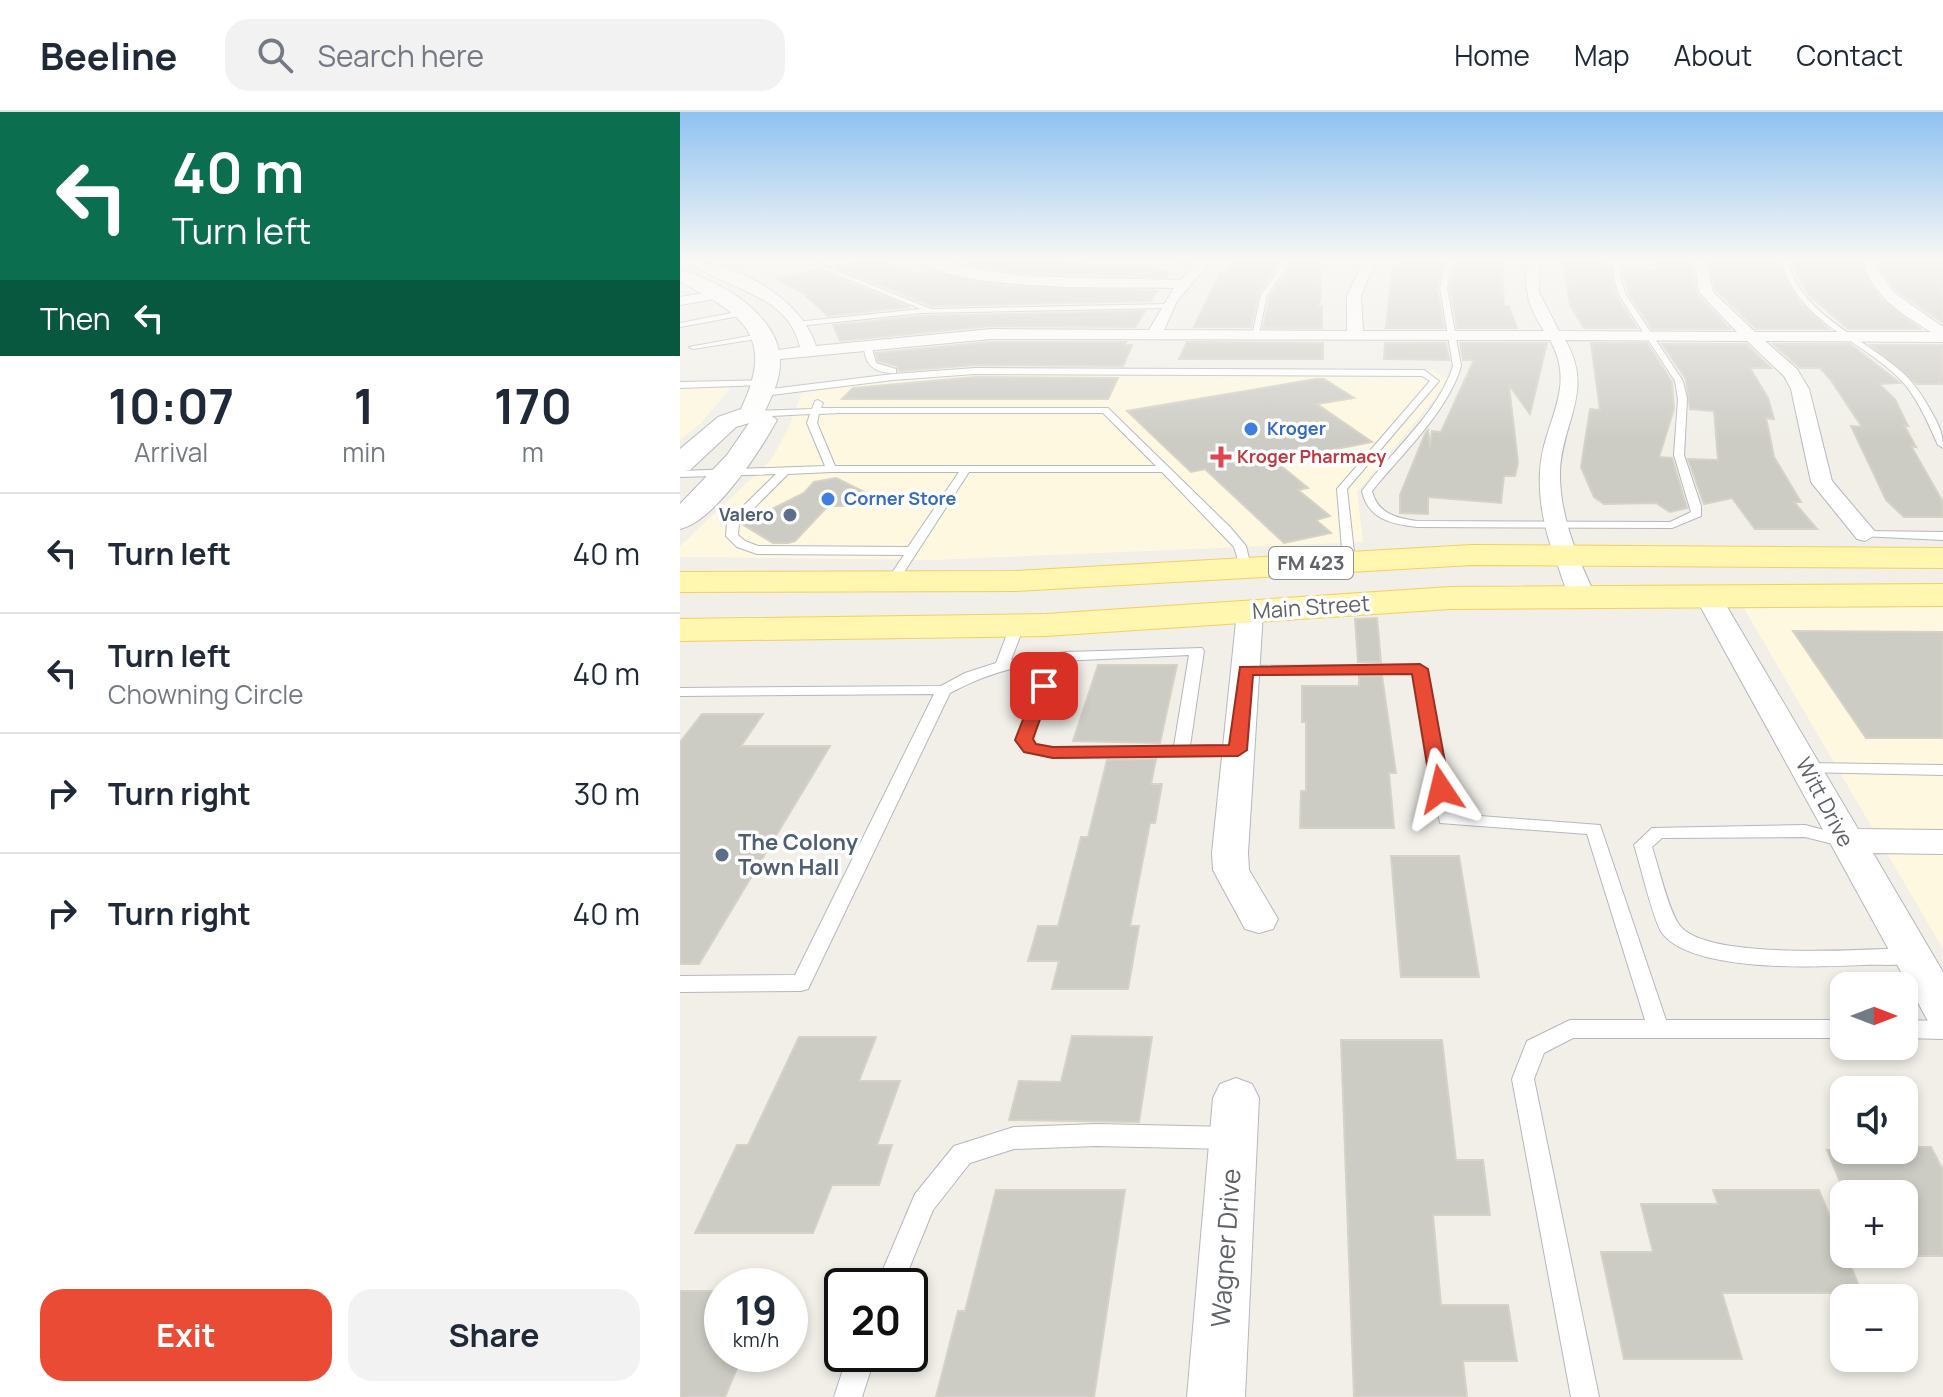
<!DOCTYPE html>
<meta charset="utf-8">
<style>
body{margin:0;font-family:Manrope,sans-serif;background:#f2f2f3;color:#1f2937;height:100vh;display:flex;flex-direction:column;font-size:30px;white-space:nowrap}
*{box-sizing:border-box;margin:0}
p{font-size:26px;color:#747a83}
.icon{flex:none;width:44px;height:44px;fill:none;stroke:currentColor;stroke-width:2;stroke-linecap:round;stroke-linejoin:round}
.map{position:relative;flex:1;overflow:hidden}
.panel{display:flex;flex-direction:column;background:#fff;width:680px}
.panel>*{flex:none}
.guide{background:#0b6e4f;color:#fff;overflow:hidden}
.needle{width:52px;rotate:90deg}
.fabs{position:absolute;left:1150px;top:860px;display:grid;gap:16px}
.fabs a{display:grid;place-items:center;width:88px;height:88px;border-radius:16px;background:#fff;box-shadow:0 4px 12px #0003;font-size:40px}
.speed{position:absolute;left:24px;top:1156px;display:flex;gap:16px;font-size:40px;font-weight:700;text-align:center}
.speed>*{display:grid;place-content:center;width:104px;height:104px;border-radius:50%;background:#fff;box-shadow:0 4px 12px #0003;line-height:1}
.speed small{font-size:20px;font-weight:400}
.speed .limit{border:4px solid #111;border-radius:12px;background:#fff;color:#111}
.pin{position:absolute;display:grid;place-items:center;width:68px;height:68px;color:#fff;margin:-34px;border-radius:16px;box-shadow:0 4px 12px #0006}
.me{position:absolute;width:88px;margin:-44px;rotate:350deg;stroke-linejoin:round;filter:drop-shadow(0 0 6px #0008)}
.turn{display:flex;align-items:center;gap:28px;height:168px;padding:0 40px;font-size:36px}
.turn .icon{width:104px;height:104px;stroke-width:2.5}
.turn b{display:block;font-size:56px;line-height:68px}
.then{display:flex;align-items:center;height:76px;padding:0 40px;background:#0003;gap:16px;font-size:30px}
.eta{display:flex;justify-content:space-evenly;align-items:center;height:136px;text-align:center}
.eta b{font-size:48px;font-weight:700;line-height:56px}
.button{display:flex;gap:16px;margin-top:auto;padding:16px 40px}
.button a{flex:1;height:92px;border-radius:24px;background:#ea4b35;color:#fff;font-size:32px;font-weight:700;line-height:92px;text-align:center}
.button a+a{background:#f2f2f3;color:#1f2937}
ul{padding:0;list-style:none}
li{display:flex;align-items:center;gap:24px;height:120px;padding:0 40px;border-top:2px solid #e0e1e3}
li div{flex:1}
li b{display:block;font-size:30px}
li em{font-style:normal}
header{display:flex;align-items:center;gap:48px;box-sizing:border-box;height:112px;padding:0 40px;background:#fff;border-bottom:2px solid #e0e1e3}
header strong{font-size:38px}
nav{display:flex;gap:44px;margin-inline-start:auto;font-size:28px}
.search{width:560px;height:72px;background:#f2f2f3;display:flex;align-items:center;gap:20px;box-sizing:border-box;padding:0 28px;border-radius:24px;color:#747a83;font-size:30px}
main{display:flex;flex:1;min-height:0}
.map>svg:first-child{display:block}
.commercial{fill:#fef8e0}
.building{fill:#cccbc4;stroke:#d6d2c6;stroke-width:2}
.lines{fill:none;stroke-linecap:round;stroke-linejoin:round}
.service-casing{stroke:#b5b8bc;stroke-width:2}
.minor-casing{stroke:#b5b8bc;stroke-width:2}
.secondary-casing{stroke:#b6babf;stroke-width:2}
.primary-casing{stroke:#f2d060;stroke-width:2}
.service{fill:#fff;fill-rule:evenodd}
.minor{fill:#fff;fill-rule:evenodd}
.secondary{fill:#fff;fill-rule:evenodd}
.primary{fill:#fff6af;fill-rule:evenodd}
.route{fill:#ea4b35;stroke:#983122;stroke-width:2}
.shop-dot{fill:#3f7fe0;stroke:#fff;stroke-width:3}
.health-dot{fill:#e0444e;stroke:#fff;stroke-width:3}
.service-dot{fill:#5c6f8a;stroke:#fff;stroke-width:3}
.labels{text-anchor:middle;stroke-width:7;stroke-linejoin:round;paint-order:stroke}
.far-shop-label{font-size:18px;font-weight:bold;fill:#366cbe;stroke:#fff;text-anchor:start}
.far-health-label{font-size:18px;font-weight:bold;fill:#be3a42;stroke:#fff;text-anchor:start}
.far-service-label{font-size:18px;font-weight:bold;fill:#4e5e75;stroke:#fff;text-anchor:end}
.shield{fill:#fff;stroke:#8f9295;stroke-width:2}
.shield-label{font-size:20px;font-weight:bold;fill:#5f6368}
.street-label{font-size:22px;fill:#5f6368;stroke:#fff}
.service-label{font-size:22px;font-weight:bold;fill:#4e5e75;stroke:#fff;text-anchor:start}
.near-street-label{font-size:26px;fill:#5f6368;stroke:#fff}
</style>
<header>
<strong>Beeline</strong>
<div class="search"><svg class="icon" aria-label="search" viewBox="0 0 24 24"><circle cx="10" cy="10" r="6"/><path d="M15 15l6 6"/></svg>Search here</div>
<nav><a>Home</a><a>Map</a><a>About</a><a>Contact</a></nav>
</header>
<main>
<section class="panel">
<div class="guide">
<div class="turn"><svg class="icon" aria-label="left" viewBox="0 0 24 24"><path d="M17 20v-9H6M10 6l-5 5 5 5"/></svg><div><b>40 m</b>Turn left</div></div>
<div class="then">Then<svg class="icon" aria-label="left" viewBox="0 0 24 24"><path d="M17 20v-9H6M10 6l-5 5 5 5"/></svg></div>
</div>
<div class="eta">
<div><b>10:07</b><p>Arrival</p></div>
<div><b>1</b><p>min</p></div>
<div><b>170</b><p>m</p></div>
</div>
<ul>
<li><svg class="icon" aria-label="left" viewBox="0 0 24 24"><path d="M17 20v-9H6M10 6l-5 5 5 5"/></svg><div><b>Turn left</b></div><em>40 m</em></li>
<li><svg class="icon" aria-label="left" viewBox="0 0 24 24"><path d="M17 20v-9H6M10 6l-5 5 5 5"/></svg><div><b>Turn left</b><p>Chowning Circle</p></div><em>40 m</em></li>
<li><svg class="icon" aria-label="right" viewBox="0 0 24 24"><path d="M7 20v-9h11M14 6l5 5-5 5"/></svg><div><b>Turn right</b></div><em>30 m</em></li>
<li><svg class="icon" aria-label="right" viewBox="0 0 24 24"><path d="M7 20v-9h11M14 6l5 5-5 5"/></svg><div><b>Turn right</b></div><em>40 m</em></li>
</ul>
<div class="button"><a>Exit</a><a>Share</a></div>
</section>
<div class="map">
<svg width="1263" height="1285" viewBox="0 0 1263 1285">
<rect width="100%" height="100%" fill="#f1efe8"/>
<g class="commercial">
<path d="M309 256 753 258 770 268 677 380 683 430 255 448 0 445V434L91 348 109 315 124 274 218 262Z"/>
<path d="M57 268 20 312 0 328V269Z"/>
<path d="M1062 493 1263 494V837Z"/>
</g>
<g class="building">
<path d="M182 150H203L236 162 252 158 326 174 477 179 471 189 252 194 156 155Z"/>
<path d="M327 150 463 154 489 159 486 165 341 161 287 151Z"/>
<path d="M556 150H600L579 181 571 215H514L540 161H546Z"/>
<path d="M613 150H640L641 188 637 194H642V216H583L590 184Z"/>
<path d="M719 150H763L757 176 764 216H706L712 156H717Z"/>
<path d="M775 150H822L824 194H829L837 216H777L770 176Z"/>
<path d="M883 150H923L922 155 931 156 936 184 957 216H904L890 193Z"/>
<path d="M979 150H1011L1017 182 1050 217H972L949 182 943 156 978 158Z"/>
<path d="M1029 150H1099L1119 190 1149 217H1076L1036 178Z"/>
<path d="M1111 150H1180L1199 185 1240 217H1168L1129 183Z"/>
<path d="M1199 150H1263V211L1215 178Z"/>
<path d="M138 158 229 195 148 204 124 182 96 166Z"/>
<path d="M465 199 455 215 311 214 160 229 153 213 242 204Z"/>
<path d="M311 230H446L444 233H452L443 254 295 253 219 259 217 254 198 249 196 241Z"/>
<path d="M507 230 643 231V247H499Z"/>
<path d="M705 231H766L769 248 704 247Z"/>
<path d="M780 231H867L850 302 829 273 838 351 835 364H824L821 391 748 385V402L720 401V383L745 322 748 318 750 336 752 319 761 320 794 248H783Z"/>
<path d="M911 231H967L992 270 994 297 979 345 992 346 1007 396 990 400 976 391 924 392 914 385 901 355 910 297 920 298Z"/>
<path d="M982 232H1066L1091 256H1070L1088 286 1094 307 1086 306 1094 345 1121 390H1114L1137 417H1075L1052 386 1024 392 1008 347 1038 348 1034 299 1010 297 1006 267Z"/>
<path d="M1093 232H1170L1220 271 1199 272 1215 287 1228 314 1224 313 1236 335 1231 334 1263 390V405H1224L1206 388 1171 314 1182 315 1150 267 1140 256H1120Z"/>
<path d="M1191 233H1263V272H1237Z"/>
<path d="M295 265 438 266 428 287H162L173 276Z"/>
<path d="M636 267H644L674 286 637 292 692 330 595 349 628 376 618 378 650 404 636 408 651 421 604 431 525 357 511 360 447 299Z"/>
<path d="M156 366 212 394H148L115 429 108 431H93L62 412 124 381 134 370Z"/>
<path d="M697 506 701 550H678L675 507Z"/>
<path d="M1113 519 1263 520V626H1186Z"/>
<path d="M418 553H497L480 631 393 629Z"/>
<path d="M679 564H702L716 661H709L714 716H620L621 679H626V610H622V574H679Z"/>
<path d="M22 602H83L61 634H150L19 852H0V630Z"/>
<path d="M476 647 471 672H482L475 711H470L450 814H459L448 877H372L379 849H348L358 814H378L401 725H408L427 648Z"/>
<path d="M711 744H779L799 865H721Z"/>
<path d="M392 924 472 925 459 1010 329 1008 339 969 381 970Z"/>
<path d="M119 925H196L179 969H220L197 1033H212L199 1073H152L133 1121H15L57 1033H68Z"/>
<path d="M661 928H762L776 1048H803L810 1103H753L761 1193H828L837 1249H783L787 1285H674Z"/>
<path d="M1224 1035H1251L1263 1058V1144H1224V1082H1165L1147 1038H1224Z"/>
<path d="M316 1078H445L414 1285H256L278 1199H285Z"/>
<path d="M1033 1078H1139L1182 1181H1042L1062 1247H944L921 1140H973L961 1092H1038Z"/>
<path d="M0 1179H42V1242H63L45 1285H0Z"/>
</g>
<g class="lines">
<defs>
<g id="service">
<path d="M126 150H135L251 197 487 192 491 194 487 196 242 201 119 214 116 210 241 197Z"/>
<path d="M499 150H526V151L523 153Z"/>
<path d="M604 150H610L587 183 579 221 572 223 581 183Z"/>
<path d="M766 150H772L767 176 781 254C769 298 721 343 692 379 698 402 716 406 737 409L990 410 1011 400 994 343 998 287 995 269 939 183 934 167V150H940L941 167 946 183 1003 269 1007 287 1004 343 1021 394V404L992 416 737 415C711 412 688 407 682 379 710 341 759 300 773 254L760 176Z"/>
<path d="M1102 150H1108C1122 204 1185 226 1223 261 1235 272 1244 286 1252 301 1259 313 1263 322 1263 336L1258 333C1248 311 1238 287 1222 269 1184 229 1116 209 1102 150Z"/>
<path d="M67 198 70 202 0 215V211Z"/>
<path d="M85 221 88 225 13 237 9 235Z"/>
<path d="M184 230 191 232 196 251 216 257V261C194 262 183 252 184 230Z"/>
<path d="M295 256 744 258 759 269 667 377 675 449 669 453 663 449 657 377 750 269 742 264 295 262 213 268 83 284 79 281 83 278 213 262Z"/>
<path d="M90 268 91 270 87 273 0 276V270Z"/>
<path d="M138 288 143 291 141 296H428L550 415 566 434 571 455 569 458H561L554 435 482 360H289L217 471 211 475 205 471 224 443 77 442 57 435 46 424 47 410 96 362 0 365V359L145 354 127 311 130 302 71 305 66 302 71 299 132 297 135 289ZM160 301H423L476 354H155L137 311 139 302ZM151 360H279L228 435 78 434 65 429 58 423 59 411 108 362Z"/>
<path d="M1185 419 1263 420V428L1181 424V420Z"/>
<path d="M337 510 344 514 331 548 386 540 522 536 524 539 510 634 558 633 566 638 558 643 373 646 344 639 336 628 366 550C331 555 301 564 270 581L128 877 121 879 0 880V864L115 863 254 582 0 584V576L261 574 285 561 316 551 330 514ZM509 543 494 634 373 636 355 632 352 628 380 549Z"/>
<path d="M740 553 747 557 774 702 920 713 986 908H1164V926H893L864 941 854 967 919 1285H891L832 967 847 929 890 908H965L907 722 760 711 734 561 565 562 558 558 565 554Z"/>
<path d="M1127 651 1263 653V663L1121 660 1119 656 1121 652Z"/>
<path d="M1125 713 1171 725 1174 729 1171 733 1165 735 1125 725 982 726 972 735C979 756 987 793 998 811 1020 850 1189 837 1232 836L1239 839 1242 844 1239 849C1222 855 1202 852 1184 853 1138 855 1012 861 982 821 973 808 960 751 954 733L972 716Z"/>
<path d="M1224 908 1263 909V927L1224 926Z"/>
<path d="M416 1012 549 1015 557 1018 561 1026 557 1034 549 1037 416 1034 334 1037 290 1051 253 1098 222 1174H196L235 1082 274 1034 334 1015Z"/>
<path d="M168 1242H196L182 1285H154Z"/>
</g>
<g id="minor">
<path d="M10 150C56 150 122 187 136 234L311 217 469 218 494 176C436 175 287 180 241 150H263L341 164 501 168 517 150H530L497 189 484 218 667 219V184L683 150H695L681 184 683 219H864C849 196 843 178 848 150H860L859 180 879 219 1057 220 1019 180 1014 150H1026L1033 180 1075 220H1251C1222 202 1193 185 1183 150H1195L1213 180 1263 215V230L1085 229 1117 257 1129 277 1152 369 1197 422 1185 429 1177 427 1131 370 1111 277 1104 264 1067 229 885 228C915 277 882 310 880 359 879 403 897 444 915 483L902 491C887 487 884 471 879 457 867 427 858 393 860 360 862 311 898 277 870 228L311 227 90 248 84 246V240L120 235C107 180 48 180 10 150Z"/>
<path d="M41 178 48 182 46 185 0 193V185Z"/>
<path d="M1027 475 1040 483 1178 717 1263 718V742L1193 741 1263 860V914L1248 909 1014 483Z"/>
<path d="M570 492 579 494 583 500 568 741 569 758 598 807 593 817 579 821 565 817 533 758 532 741 557 500 561 494Z"/>
<path d="M556 966 572 972 579 986 565 1285H507L533 986 540 972Z"/>
</g>
<path id="secondary" d="M0 158C40 168 101 204 100 251 100 268 92 284 85 299L97 308C80 339 35 409 0 417V392L47 343 69 311 56 315 10 358 0 360V337L38 305 61 297C96 224 63 202 0 170Z"/>
<g id="primary">
<path d="M792 433 1263 436V456L792 453 336 479 0 480V460L336 459Z"/>
<path d="M1263 472V494L770 497 366 524 0 529V507L366 502 770 475Z"/>
</g>
</defs>
<use href="#service" class="service-casing"/>
<use href="#minor" class="minor-casing"/>
<use href="#secondary" class="secondary-casing"/>
<use href="#primary" class="primary-casing"/>
<use href="#service" class="service"/>
<use href="#minor" class="minor"/>
<use href="#secondary" class="secondary"/>
<use href="#primary" class="primary"/>
</g>
<linearGradient id="sky" x2="0" y2="1"><stop stop-color="#8fc2f1"/><stop offset="0.45" stop-color="#f9f8f5"/><stop offset="1" stop-color="#f9f8f5" stop-opacity="0"/></linearGradient>
<rect width="1263" height="330" fill="url(#sky)"/>
<path class="route" d="M740 552 748 557 770 677 761 683 751 677 732 562 573 563 567 638 558 644 373 646 344 640 335 628 356 574 364 569 372 574 353 627 356 632 373 635 549 633 560 555Z"/>
<g class="shop-dot">
<circle cx="571" cy="317" r="8"/>
<circle cx="148" cy="387" r="8"/>
</g>
<path class="health-dot" d="M537 333h8v8h8v8h-8v8h-8v-8h-8v-8h8z"/>
<g class="service-dot">
<circle cx="110" cy="403" r="8"/>
<circle cx="42" cy="743" r="8"/>
</g>
<g class="labels">
<g class="far-shop-label">
<text x="587" y="323">Kroger</text>
<text x="164" y="393">Corner Store</text>
</g>
<g class="far-health-label">
<text x="557" y="351">Kroger Pharmacy</text>
</g>
<g class="far-service-label">
<text x="94" y="409">Valero</text>
</g>
<rect class="shield" x="589" y="435" width="84" height="32" rx="6"/>
<g class="shield-label">
<text x="631" y="458">FM 423</text>
</g>
<g class="street-label">
<text transform="translate(631 495) rotate(-4)" y="8">Main Street</text>
<text transform="translate(1145 690) rotate(62)" y="8">Witt Drive</text>
</g>
<g class="service-label">
<text x="58" y="738">The Colony<tspan x="58" dy="25">Town Hall</tspan></text>
</g>
<g class="near-street-label">
<text transform="translate(546 1136) rotate(-86)" y="9">Wagner Drive</text>
</g>
</g>
</svg>
<div class="fabs">
<a><svg class="needle" viewBox="-14 -14 28 28"><path d="M0-13l5 13h-10z" fill="#e53935"/><path d="M0 13l5-13h-10z" fill="#747a83"/></svg></a>
<a><svg class="icon" aria-label="sound" viewBox="0 0 24 24"><path d="M4 9h4l5-4v14l-5-4H4zM17 9q2 3 0 6"/></svg></a>
<a>+</a>
<a>−</a>
</div>
<div class="speed"><div>19<small>km/h</small></div><div class="limit">20</div></div>
<div class="pin" style="left:364px;top:574px;background:#d93025"><svg class="icon" aria-label="arrive" viewBox="0 0 24 24"><path d="M6 21V4h12l-3 4 3 4H6"/></svg></div>
<svg class="me" style="left:761px;top:677px" viewBox="-20 -20 40 40"><path d="M0-17L14 15 0 8-14 15z" fill="#ea4b35" stroke="#fff" stroke-width="4"/></svg>
</div>
</main>
